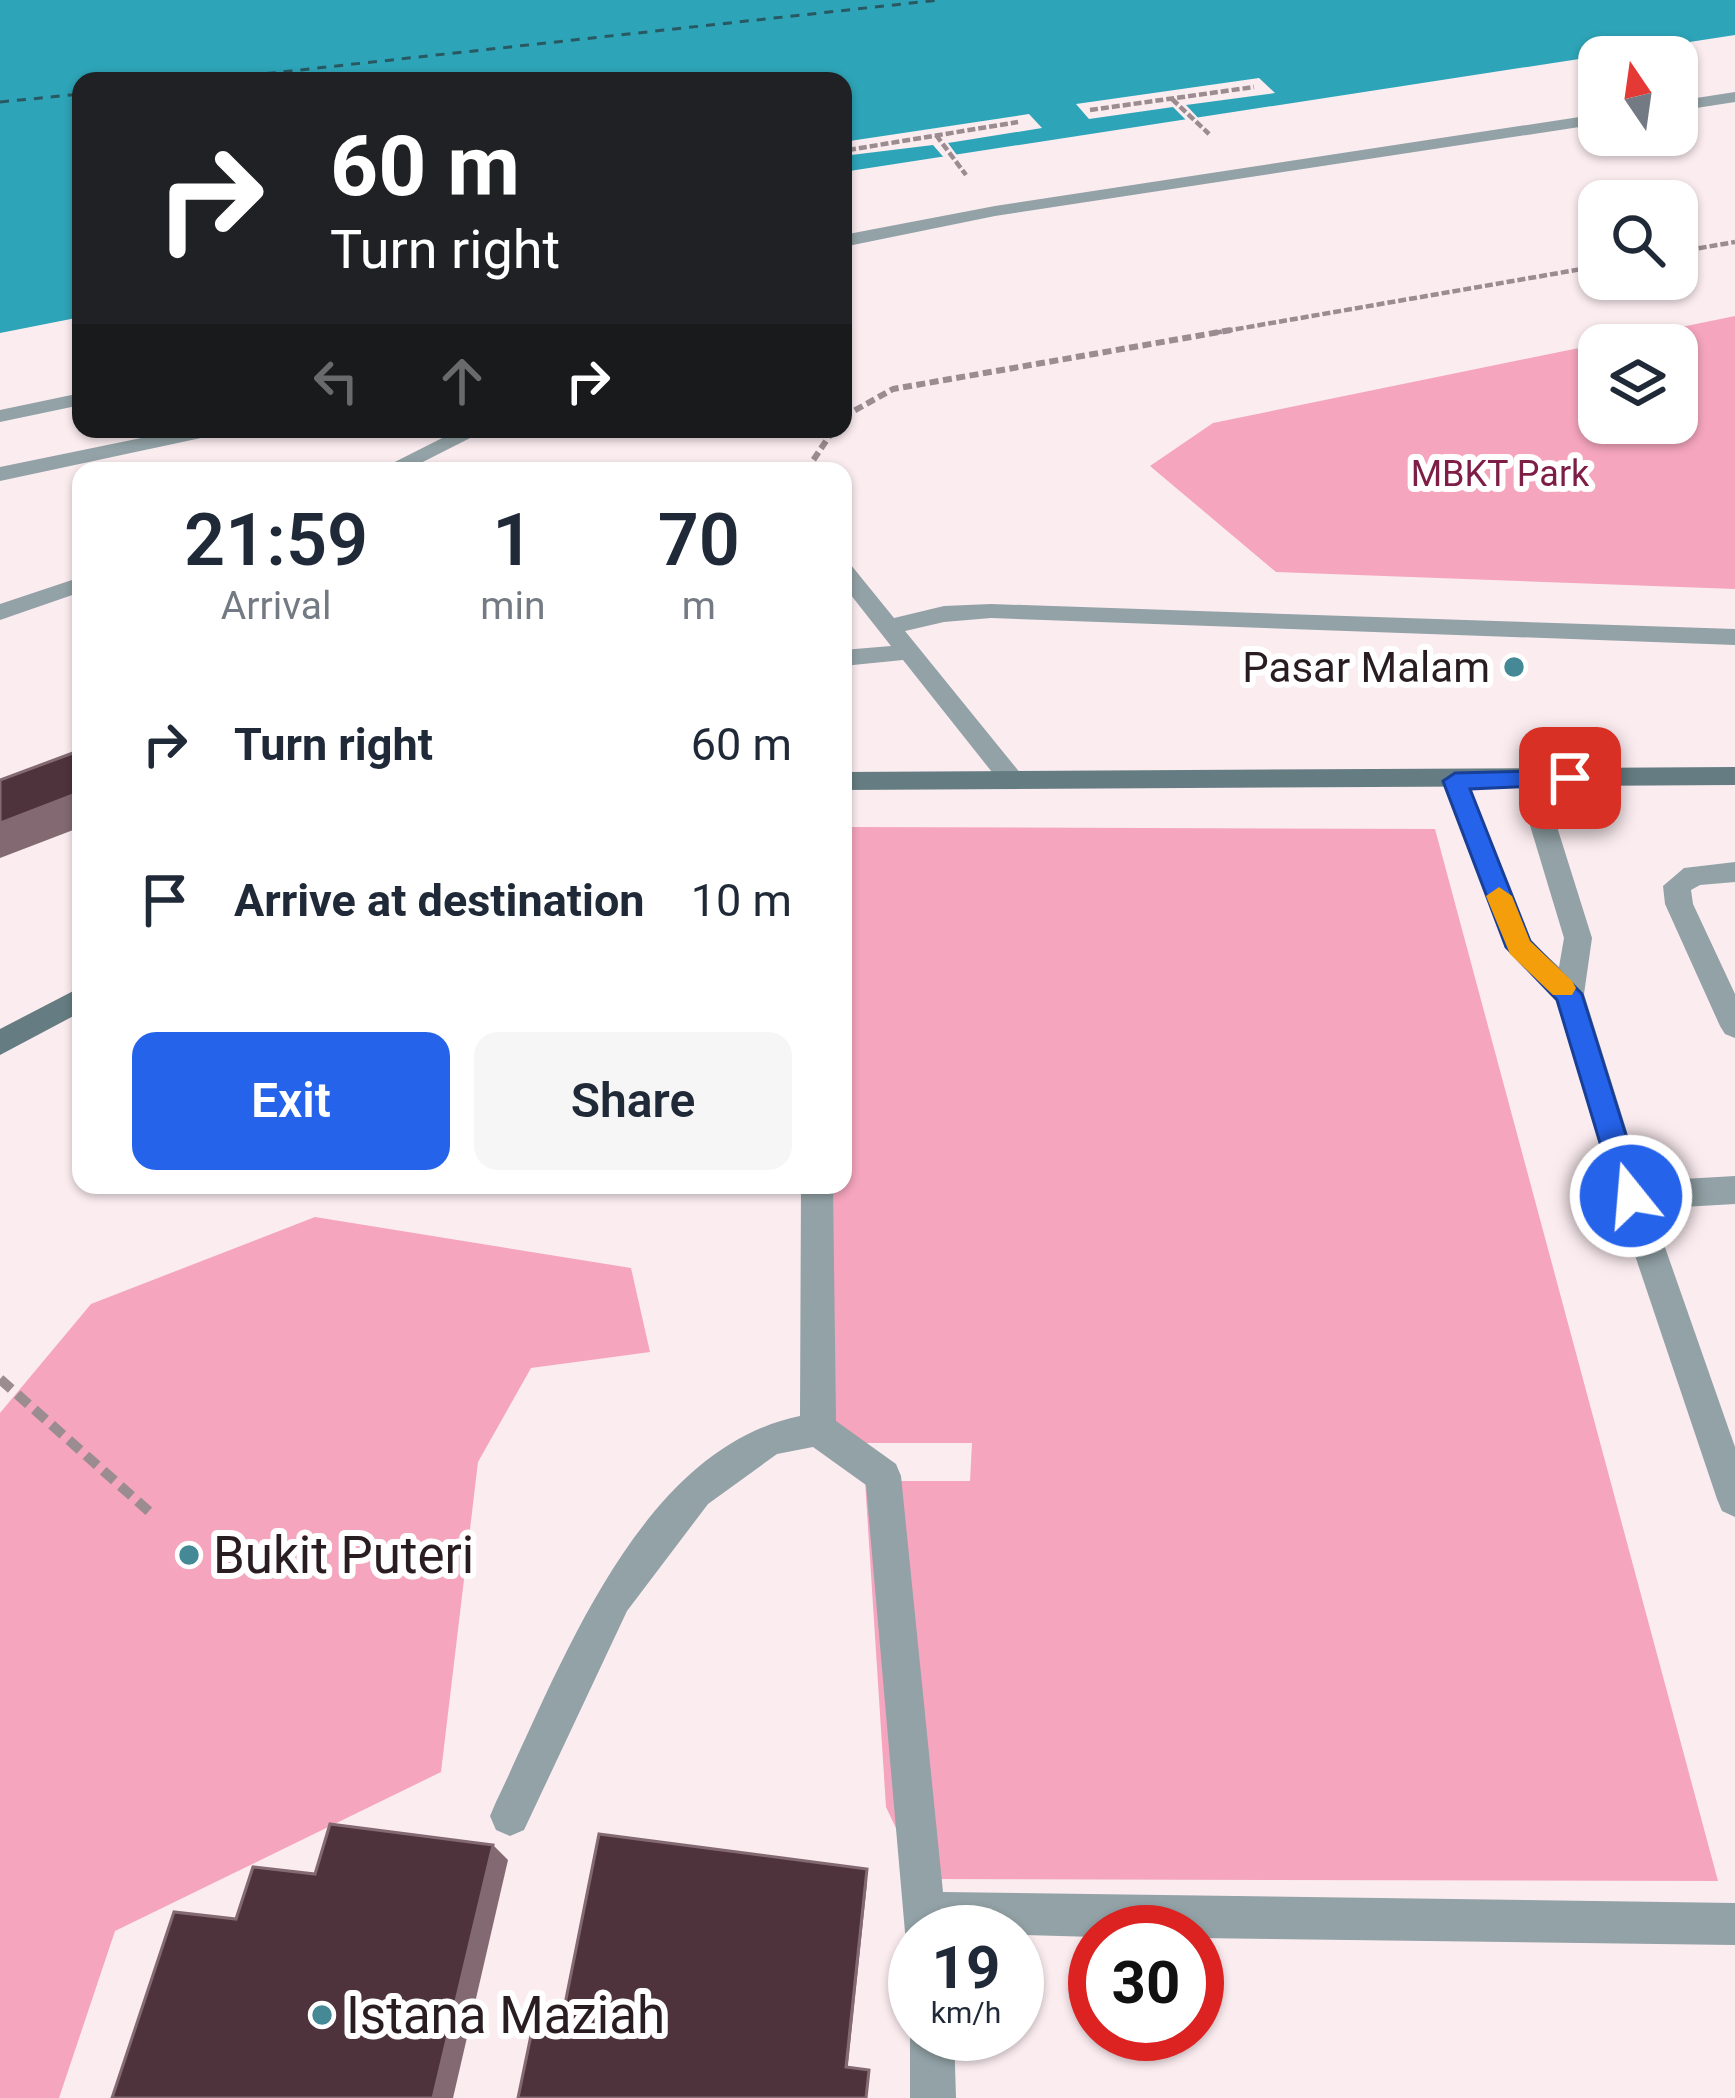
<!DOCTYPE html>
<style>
body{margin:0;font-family:Roboto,sans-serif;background:#f6f6f7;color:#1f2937;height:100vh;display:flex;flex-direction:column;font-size:45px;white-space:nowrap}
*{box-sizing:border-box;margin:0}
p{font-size:39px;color:#747a83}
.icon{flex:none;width:66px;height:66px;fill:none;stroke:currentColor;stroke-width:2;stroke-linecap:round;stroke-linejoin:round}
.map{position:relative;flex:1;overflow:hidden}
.panel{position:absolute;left:72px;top:462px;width:780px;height:732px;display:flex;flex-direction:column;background:#fff;border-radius:24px;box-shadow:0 3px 9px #0004}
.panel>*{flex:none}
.banner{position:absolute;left:72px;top:72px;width:780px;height:366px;border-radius:24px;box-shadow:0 3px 9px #0004;background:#202124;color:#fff;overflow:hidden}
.needle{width:78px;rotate:347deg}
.fabs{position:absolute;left:1578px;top:36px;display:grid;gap:24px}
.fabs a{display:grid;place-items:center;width:120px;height:120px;border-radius:24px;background:#fff;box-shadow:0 3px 9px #0004;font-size:60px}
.speed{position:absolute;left:888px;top:1905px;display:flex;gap:24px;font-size:60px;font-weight:700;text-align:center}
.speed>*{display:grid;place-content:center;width:156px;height:156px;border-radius:50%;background:#fff;box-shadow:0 3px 9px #0004;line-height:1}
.speed small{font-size:30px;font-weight:400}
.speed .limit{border:18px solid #d22;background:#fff;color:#111}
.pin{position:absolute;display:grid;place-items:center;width:102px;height:102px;color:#fff;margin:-51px;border-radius:24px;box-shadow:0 6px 18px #0006}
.me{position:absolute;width:132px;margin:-66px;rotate:343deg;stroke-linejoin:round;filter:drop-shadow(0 0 9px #0008)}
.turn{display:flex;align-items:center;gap:42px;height:252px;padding:0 60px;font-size:54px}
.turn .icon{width:156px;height:156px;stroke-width:2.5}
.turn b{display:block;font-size:84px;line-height:102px}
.lanes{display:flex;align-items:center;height:114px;padding:0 60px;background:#0003;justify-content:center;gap:60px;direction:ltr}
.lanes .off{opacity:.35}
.eta{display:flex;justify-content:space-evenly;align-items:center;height:204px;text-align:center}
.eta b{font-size:72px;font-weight:600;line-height:84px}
.action{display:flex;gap:24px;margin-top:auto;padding:24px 60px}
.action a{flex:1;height:138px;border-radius:24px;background:#2563eb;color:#fff;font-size:48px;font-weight:600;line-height:138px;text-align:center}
.action a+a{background:#f6f6f7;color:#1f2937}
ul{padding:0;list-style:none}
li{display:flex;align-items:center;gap:36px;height:156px;padding:0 60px}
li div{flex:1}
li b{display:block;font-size:45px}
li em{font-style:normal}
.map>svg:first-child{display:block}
.green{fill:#f5a5be;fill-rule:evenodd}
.water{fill:#2ea4b8}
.pier{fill:#fbecf0}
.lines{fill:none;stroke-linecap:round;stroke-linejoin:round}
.ferry{stroke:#285861;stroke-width:3;stroke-dasharray:9 8;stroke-linecap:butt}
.path-far2{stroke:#9a8c90;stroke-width:4.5;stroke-dasharray:8 3;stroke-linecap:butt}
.path-far1{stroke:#9a8c90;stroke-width:6;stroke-dasharray:9 4.5;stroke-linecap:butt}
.path{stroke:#9a8c90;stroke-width:10;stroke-dasharray:15 8;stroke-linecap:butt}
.lane{fill:#92a2a6;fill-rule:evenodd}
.street{fill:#92a2a6;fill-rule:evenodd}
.secondary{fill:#657d82;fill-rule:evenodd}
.shaded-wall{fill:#836a72}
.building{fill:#4f333c;stroke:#836a72;stroke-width:3}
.route{fill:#2563eb;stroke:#184099;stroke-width:3}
.slow{fill:#f59e0b}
.poi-dot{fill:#458997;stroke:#fff;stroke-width:4.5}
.labels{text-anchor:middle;stroke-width:12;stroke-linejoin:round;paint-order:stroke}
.far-park-label{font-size:36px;fill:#7e1e47;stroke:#fff}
.poi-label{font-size:42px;fill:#2a1d21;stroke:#fff;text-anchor:end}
.near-poi-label{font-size:51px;fill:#2a1d21;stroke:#fff;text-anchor:start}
</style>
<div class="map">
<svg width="1735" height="2098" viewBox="0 0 1735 2098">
<rect width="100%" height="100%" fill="#fbecf0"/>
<g class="green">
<path d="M1735 316V589L1276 572 1150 466 1213 423ZM1599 345H1677V423H1599Z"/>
<path d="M843 827 1435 829 1718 1881 920 1879 886 1807 865 1481H970L972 1443H855L804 1415 810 1185H843Z"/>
<path d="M315 1217 631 1268 650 1352 531 1368 478 1462 441 1772 115 1931 59 2098H0V1413L91 1304Z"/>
</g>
<path class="water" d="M0 0H1735V35L843 172V81H81V317L0 333Z"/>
<g class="pier">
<path d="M1259 78 1275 93 1186 105 1201 121 1189 123 1173 107 1089 119 1076 104Z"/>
<path d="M1029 114 1042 128 948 143 959 158 946 160 933 145 843 156V142Z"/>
</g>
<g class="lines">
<g class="ferry">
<path d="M199 81 939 0"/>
<path d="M0 102 81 94"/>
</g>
<g class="path-far2">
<path d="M1172 99 1209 134"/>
<path d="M1090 110 1254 87"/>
<path d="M936 135 966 175"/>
<path d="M848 150 1018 122"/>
<path d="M1677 252 1735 242"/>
<path d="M1214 333 1599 266"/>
</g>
<g class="path-far1">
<path d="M843 417 893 389 1231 330"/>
<path d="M806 471 834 429"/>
</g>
<path class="path" d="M0 1379 152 1514"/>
<g class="lane">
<path d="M185 429H226L215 435 0 481V467Z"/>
<path d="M460 429H488L405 471H377Z"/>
<path d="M843 563 851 565 894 618 944 606 991 604 1735 629V645L991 618 944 622 905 631 1021 774 1025 780 1021 786H1003L903 660 843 666V650L891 646 843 585Z"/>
<path d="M81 577V592L0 620V604Z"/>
<path d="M1735 862V882L1700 885 1691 890 1693 904 1735 994V1038L1725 1034 1720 1026 1665 904 1663 886 1684 868Z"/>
<path d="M1735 1176V1204L1631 1210 1620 1206 1615 1196 1620 1186 1631 1182Z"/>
<path d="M801 1185H833L836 1421 896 1464 901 1476 943 1892 1735 1903V1945L1197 1938V1932H1095V1937L915 1932V1949L911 1947 905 1932 866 1485 813 1447 777 1454 708 1504 627 1611 524 1830 510 1836 496 1830 490 1816 496 1802C560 1669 638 1449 800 1416Z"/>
<path d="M915 2022V2034H954L956 2098H910V2034Z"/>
</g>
<g class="street">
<path d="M1735 92V102L1677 111V101Z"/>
<path d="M1599 114V124L995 216 843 247V235L995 206Z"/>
<path d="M81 393V405L0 422V410Z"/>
<path d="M1529 770 1542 779 1592 938 1584 994 1647 1196 1735 1447V1517L1722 1511 1717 1499 1615 1196 1556 1000 1505 947 1442 781 1446 775H1464L1531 941 1559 967 1564 938 1516 779Z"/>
</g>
<g class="secondary">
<path d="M1735 767V785L843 790V772Z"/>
<path d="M81 987V1012L0 1055V1029Z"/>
</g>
</g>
<g class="shaded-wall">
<path d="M81 792V827L0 858V823Z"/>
<path d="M493 1845 508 1860 453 2098H433Z"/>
<path d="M867 1869V1883L847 2074 846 2067Z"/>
</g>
<g class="building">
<path d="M81 750V792L0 823V780Z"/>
<path d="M330 1824 493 1845 433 2098H435H112L174 1912 236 1919 253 1867 315 1874Z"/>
<path d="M599 1834 867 1869 846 2067 869 2070 866 2098H518L536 2011 563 2014Z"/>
</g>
<path class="route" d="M1570 770 1579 772V784L1470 789 1530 941 1582 994 1645 1196 1641 1205 1631 1209 1620 1205 1616 1196 1557 1000 1506 947 1443 781 1455 773Z"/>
<path class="slow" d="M1499 887 1512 896 1530 941 1572 981 1576 988 1572 995H1553L1510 954 1486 896Z"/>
<g class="poi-dot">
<circle cx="1514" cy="667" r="12"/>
<circle cx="189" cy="1555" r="12"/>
<circle cx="322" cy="2015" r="12"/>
</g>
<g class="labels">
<g class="far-park-label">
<text x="1500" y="486">MBKT Park</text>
</g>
<g class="poi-label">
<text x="1490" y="682">Pasar Malam</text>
</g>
<g class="near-poi-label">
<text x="213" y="1573">Bukit Puteri</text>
<text x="346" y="2033">Istana Maziah</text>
</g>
</g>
</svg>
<div class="fabs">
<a><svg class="needle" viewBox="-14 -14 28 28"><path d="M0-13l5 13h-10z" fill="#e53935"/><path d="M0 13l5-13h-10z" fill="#747a83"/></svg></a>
<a><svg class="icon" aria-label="search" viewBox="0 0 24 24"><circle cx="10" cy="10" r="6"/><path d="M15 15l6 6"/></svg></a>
<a><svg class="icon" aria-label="layers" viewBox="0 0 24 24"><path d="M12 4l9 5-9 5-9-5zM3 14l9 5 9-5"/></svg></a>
</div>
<div class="speed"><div>19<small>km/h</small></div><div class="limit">30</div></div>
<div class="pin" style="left:1570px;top:778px;background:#d93025"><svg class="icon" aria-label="arrive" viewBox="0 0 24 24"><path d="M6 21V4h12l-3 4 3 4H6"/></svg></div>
<svg class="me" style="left:1631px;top:1196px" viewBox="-20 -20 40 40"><circle r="17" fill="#2563eb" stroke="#fff" stroke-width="3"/><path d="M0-11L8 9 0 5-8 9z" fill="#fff"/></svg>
<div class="banner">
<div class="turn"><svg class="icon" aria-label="right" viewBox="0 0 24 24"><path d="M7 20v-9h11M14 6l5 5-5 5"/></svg><div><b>60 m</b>Turn right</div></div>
<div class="lanes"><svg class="icon off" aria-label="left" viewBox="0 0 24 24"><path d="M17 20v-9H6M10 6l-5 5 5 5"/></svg><svg class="icon off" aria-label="ahead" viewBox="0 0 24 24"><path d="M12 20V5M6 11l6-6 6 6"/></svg><svg class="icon" aria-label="right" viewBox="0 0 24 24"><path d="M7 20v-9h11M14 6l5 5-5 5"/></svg></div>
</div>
<section class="panel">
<div class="eta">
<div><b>21:59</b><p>Arrival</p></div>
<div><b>1</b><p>min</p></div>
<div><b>70</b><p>m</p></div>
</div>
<ul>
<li><svg class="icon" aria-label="right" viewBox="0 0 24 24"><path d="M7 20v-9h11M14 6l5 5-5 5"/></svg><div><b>Turn right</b></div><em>60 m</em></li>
<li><svg class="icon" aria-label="arrive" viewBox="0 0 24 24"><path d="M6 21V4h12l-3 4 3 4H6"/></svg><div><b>Arrive at destination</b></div><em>10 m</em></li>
</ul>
<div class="action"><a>Exit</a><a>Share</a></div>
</section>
</div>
